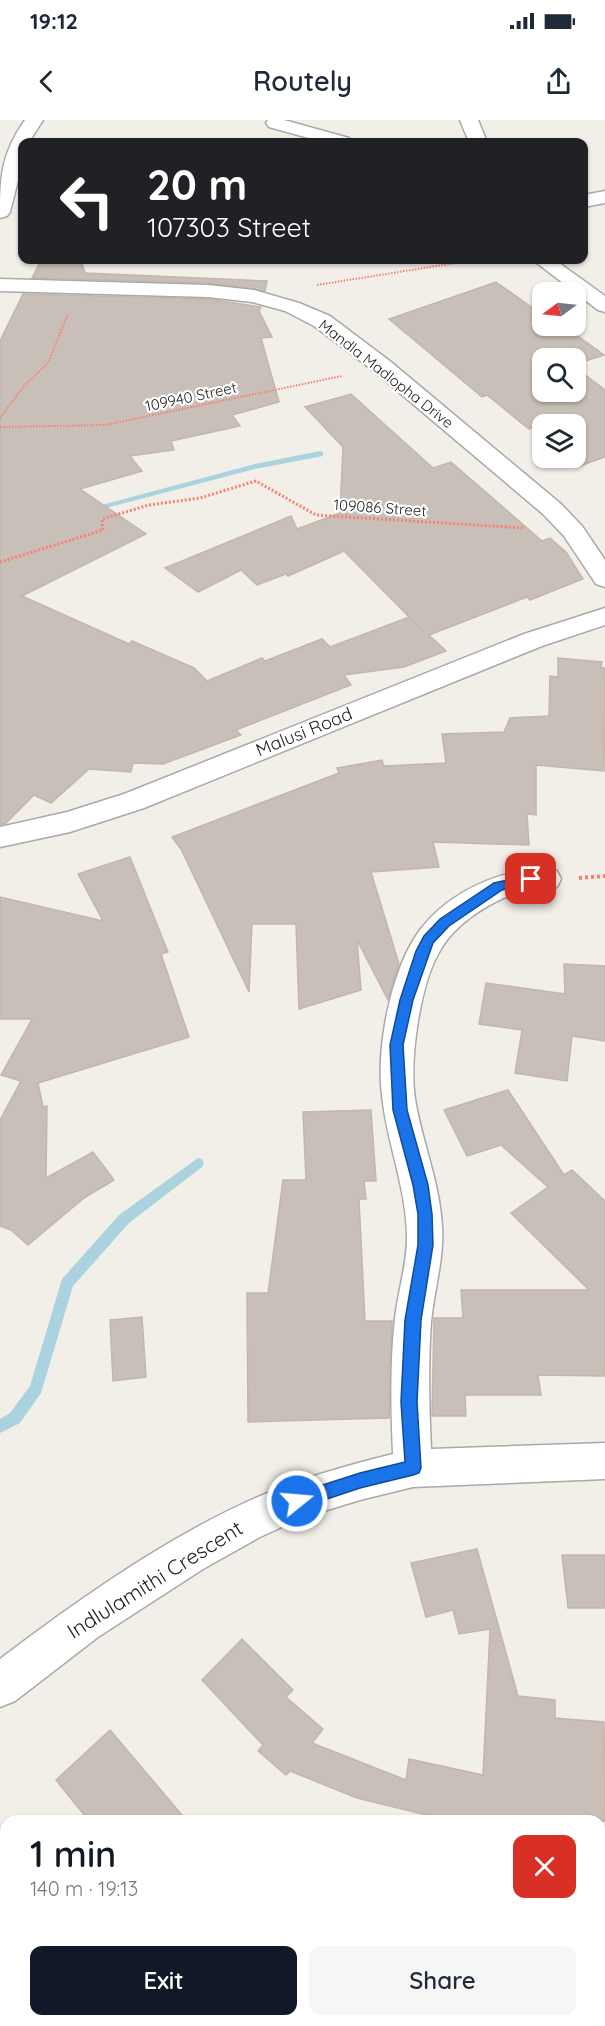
<!DOCTYPE html>
<meta charset="utf-8">
<style>
body{margin:0;font-family:Quicksand,sans-serif;background:#f6f6f7;color:#1f2937;height:100vh;display:flex;flex-direction:column;font-size:22px;white-space:nowrap}
*{box-sizing:border-box;margin:0}
p{font-size:20px;color:#747a83}
.icon{flex:none;width:33px;height:33px;fill:none;stroke:currentColor;stroke-width:2;stroke-linecap:round;stroke-linejoin:round}
.map{position:relative;flex:1;overflow:hidden}
.details{position:absolute;left:0px;top:1695px;width:606px;height:212px;display:flex;flex-direction:column;background:#fff;border-radius:18px 18px 0 0;box-shadow:0 2px 4px #0004}
.details>*{flex:none}
.top-card{position:absolute;left:18px;top:18px;width:570px;height:126px;border-radius:12px;box-shadow:0 2px 4px #0004;background:#202124;color:#fff;overflow:hidden}
.needle{width:39px;rotate:255deg}
.buttons{position:absolute;left:532px;top:162px;display:grid;gap:12px}
.buttons a{display:grid;place-items:center;width:54px;height:54px;border-radius:12px;background:#fff;box-shadow:0 2px 4px #0004;font-size:30px}
.pin{position:absolute;display:grid;place-items:center;width:51px;height:51px;color:#fff;margin:-26px;border-radius:12px;box-shadow:0 3px 9px #0006}
.me{position:absolute;width:66px;margin:-33px;rotate:73deg;stroke-linejoin:round;filter:drop-shadow(0 0 4px #0008)}
.turn{display:flex;align-items:center;gap:21px;height:126px;padding:0 30px;font-size:27px}
.turn .icon{width:78px;height:78px;stroke-width:2.5}
.turn b{display:block;font-size:42px;line-height:51px}
.round{display:grid;place-items:center;flex:none;width:63px;height:63px;border-radius:12px;background:#f6f6f7}
.head{display:flex;align-items:center;justify-content:space-between;height:102px;padding:0 30px}
h1{font-size:36px;font-weight:600;line-height:45px;color:#111827}
.action{display:flex;gap:12px;margin-top:auto;padding:12px 30px}
.action a{flex:1;height:69px;border-radius:12px;background:#111827;color:#fff;font-size:24px;font-weight:600;line-height:69px;text-align:center}
.action a+a{background:#f6f6f7;color:#1f2937}
.status{display:flex;justify-content:space-between;align-items:center;height:42px;padding:0 30px;background:#fff;direction:ltr}
.status svg{height:16px;fill:currentColor}
header{display:flex;justify-content:space-between;align-items:center;height:78px;padding:0 30px;background:#fff;font-size:27px;font-weight:600}
.map>svg:first-child{display:block}
.lines{fill:none;stroke-linecap:round;stroke-linejoin:round}
.stream{fill:#aad3df;fill-rule:evenodd}
.building{fill:#c7bfb8;stroke:#c4b6ab;stroke-width:1.5}
.minor-casing{stroke:#a9a9a9;stroke-width:3}
.path-far3{stroke:#fa8072;stroke-width:2;stroke-dasharray:1.5 1.5;stroke-linecap:butt}
.path-far2{stroke:#fa8072;stroke-width:3;stroke-dasharray:2 2;stroke-linecap:butt}
.path-far1{stroke:#fa8072;stroke-width:4;stroke-dasharray:3 3;stroke-linecap:butt}
.path{stroke:#fa8072;stroke-width:4.5;stroke-dasharray:4 4;stroke-linecap:butt}
.minor{fill:#fff;fill-rule:evenodd}
.route{fill:#1a73e8;stroke:#114b97;stroke-width:1.5}
.labels{text-anchor:middle;stroke-width:4.5;stroke-linejoin:round;paint-order:stroke}
.far-street-label{font-size:15px;fill:#222;stroke:#fff}
.street-label{font-size:18px;fill:#222;stroke:#fff}
.near-street-label{font-size:21px;fill:#222;stroke:#fff}
</style>
<div class="status"><b>19:12</b><svg viewBox="0 0 49 12"><path d="M0 12V9h3v3zM5 12V6h3v6zM10 12V3h3v9zM15 12V0h3v12zM26 1h20v11H26zM47 4h2v5h-2z"/></svg></div>
<header><svg class="icon" aria-label="back" viewBox="0 0 24 24"><path d="M15 5l-7 7 7 7"/></svg>Routely<svg class="icon" aria-label="share" viewBox="0 0 24 24"><path d="M12 15V3M7 8l5-5 5 5M5 13v7h14v-7"/></svg></header>
<div class="map">
<svg width="605" height="1906" viewBox="0 0 605 1906">
<rect width="100%" height="100%" fill="#f2efe9"/>
<g class="lines">
<g class="stream">
<path d="M320 331 323 332V336L255 349 87 393 83 390 255 344Z"/>
<path d="M198 1038 202 1039 204 1043 202 1047 129 1103 73 1166 41 1273 20 1303 0 1313V1299L10 1293 30 1266 62 1159 119 1095Z"/>
</g>
</g>
<g class="building">
<path d="M41 140H81L85 153 267 161 265 171 208 163 32 158Z"/>
<path d="M496 162 537 191 543 190V206H564L604 235 576 244V238H543V272H576V248L605 270V337L580 346 570 338H576V304H543V316L533 307 529 309 487 275 482 277 389 199Z"/>
<path d="M23 174 208 179 261 187 259 191 272 217 261 218 279 282 232 295 240 306 171 321 174 330 130 336 142 351 80 369 146 414 22 476 129 524 132 521 194 548 207 561 262 538 265 541 322 519 330 527 409 497 424 512 344 431 288 456 286 454 257 465 241 450 198 472 165 448 291 396 297 409 340 393 343 327 305 287 351 274 433 348 451 342 542 421 550 418 566 432 583 459 530 480 527 477 429 515 446 531 404 547 344 555 351 565 236 610 241 615 163 644 133 643 131 652 89 649 51 683 34 675 6 703 0 705V221Z"/>
<path d="M558 538 602 542 601 548H605L604 651 536 645V695L527 694 529 725 433 722 439 747 371 752 399 844 388 880 357 820 361 870 299 889 296 804H252L249 872 181 729 172 717 339 653 337 648 382 640 384 646 446 643 442 614 504 612 510 598 549 596 550 556 558 557Z"/>
<path d="M130 737 168 832 161 834 189 917 38 963 43 987 47 986 46 1058 93 1032 114 1060 84 1078 28 1125 11 1110 0 1106V1000L21 961 1 955 32 899H0V777L103 801 78 754Z"/>
<path d="M564 844 605 846V921L572 916 567 961 515 953 522 910 479 904 486 863 565 874Z"/>
<path d="M508 970 564 1055 572 1050 605 1081V1256L538 1255 541 1275H465L466 1296H432L434 1198H463L461 1170H589L511 1093 548 1067 501 1025 467 1036 444 990Z"/>
<path d="M371 990 376 1061H364L366 1079H359L365 1201H392L389 1298 248 1302 247 1173H268L283 1060H306L303 992Z"/>
<path d="M142 1197 146 1257 113 1261 110 1200Z"/>
<path d="M477 1429 518 1576 555 1580V1598L604 1602 605 1701H451L357 1678 290 1651 286 1655 258 1631 263 1625 202 1560 242 1519 293 1570 286 1577 323 1609 312 1623 406 1660 409 1639 483 1655 490 1509 459 1514 453 1490 426 1497 411 1443Z"/>
<path d="M562 1435H605V1488H568Z"/>
<path d="M110 1610 187 1701H89L56 1660Z"/>
</g>
<g class="lines">
<defs>
<g id="minor">
<path d="M25 0H43L29 22H22V45L10 92 7 96 0 98C0 57 1 34 25 0Z"/>
<path d="M268 0H284L349 18 351 22H323L269 7 266 3Z"/>
<path d="M460 0H478L487 22H469Z"/>
<path d="M605 71V83L584 87V75Z"/>
<path d="M533 140H555L605 176V192L598 190Z"/>
<path d="M0 159 208 165 254 170 299 183 330 196 391 242 561 384 582 406 605 440V467L596 464 564 416 543 394 375 252 314 206 285 191 252 182 208 177 0 171Z"/>
<path d="M605 488V505L542 526 144 688 70 712 0 727V707L67 692 124 674 524 514Z"/>
<path d="M546 748 557 751 561 759 557 767C541 771 523 769 508 776 484 786 454 806 441 829 420 862 409 940 415 979 422 1022 440 1063 442 1107 444 1140 434 1170 431 1202 428 1244 429 1287 431 1329L605 1323V1359L413 1367 360 1380 301 1398 260 1417 203 1449 98 1517 15 1581 0 1587V1539C86 1474 193 1398 296 1362 328 1351 360 1342 393 1334 391 1289 390 1243 395 1198 398 1171 407 1145 407 1118 407 1069 387 1024 382 975 376 928 391 849 420 810 449 772 499 750 546 748Z"/>
</g>
</defs>
<use href="#minor" class="minor-casing"/>
<g class="path-far3">
<path d="M317 165 474 140"/>
<path d="M0 298 24 266 48 243 68 194"/>
<path d="M0 307 105 305 342 256"/>
</g>
<path class="path-far2" d="M0 442 103 410 102 399 149 385 200 378 256 361 316 395 524 408"/>
<path class="path-far1" d="M579 758 605 756"/>
<g class="path">
<path d="M600 1794H605"/>
<path d="M335 1906 353 1900"/>
</g>
<use href="#minor" class="minor"/>
</g>
<path class="route" d="M531 755 537 759 536 762 502 770 449 806 433 823 413 880 403 925 407 990 428 1065 432 1094 433 1125 421 1200 417 1282 421 1348 419 1353 413 1355 360 1368 297 1389 291 1386 288 1381 291 1375 360 1353 405 1342 401 1282 405 1200 418 1125V1094L413 1065 393 990 390 925 400 880 416 831 424 816 440 799 494 763Z"/>
<g class="labels">
<g class="far-street-label">
<text transform="translate(386 254) rotate(38)" y="5">Mandla Madlopha Drive</text>
<text transform="translate(191 277) rotate(-12)" y="5">109940 Street</text>
<text transform="translate(380 388) rotate(4)" y="5">109086 Street</text>
</g>
<g class="street-label">
<text transform="translate(304 612) rotate(-22)" y="6">Malusi Road</text>
</g>
<g class="near-street-label">
<text transform="translate(155 1460) rotate(-32)" y="7">Indlulamithi Crescent</text>
</g>
</g>
</svg>
<div class="buttons">
<a><svg class="needle" viewBox="-14 -14 28 28"><path d="M0-13l5 13h-10z" fill="#e53935"/><path d="M0 13l5-13h-10z" fill="#747a83"/></svg></a>
<a><svg class="icon" aria-label="search" viewBox="0 0 24 24"><circle cx="10" cy="10" r="6"/><path d="M15 15l6 6"/></svg></a>
<a><svg class="icon" aria-label="layers" viewBox="0 0 24 24"><path d="M12 4l9 5-9 5-9-5zM3 14l9 5 9-5"/></svg></a>
</div>
<div class="pin" style="left:531px;top:759px;background:#d93025"><svg class="icon" aria-label="arrive" viewBox="0 0 24 24"><path d="M6 21V4h12l-3 4 3 4H6"/></svg></div>
<svg class="me" style="left:297px;top:1381px" viewBox="-20 -20 40 40"><circle r="17" fill="#1a73e8" stroke="#fff" stroke-width="3"/><path d="M0-11L8 9 0 5-8 9z" fill="#fff"/></svg>
<div class="top-card">
<div class="turn"><svg class="icon" aria-label="left" viewBox="0 0 24 24"><path d="M17 20v-9H6M10 6l-5 5 5 5"/></svg><div><b>20 m</b>107303 Street</div></div>
</div>
<section class="details">
<div class="head"><div><h1>1 min</h1><p>140 m · 19:13</p></div><a class="round" style="background:#d93025;color:#fff"><svg class="icon" aria-label="close" viewBox="0 0 24 24"><path d="M6 6l12 12M18 6L6 18"/></svg></a></div>
<div class="action"><a>Exit</a><a>Share</a></div>
</section>
</div>
